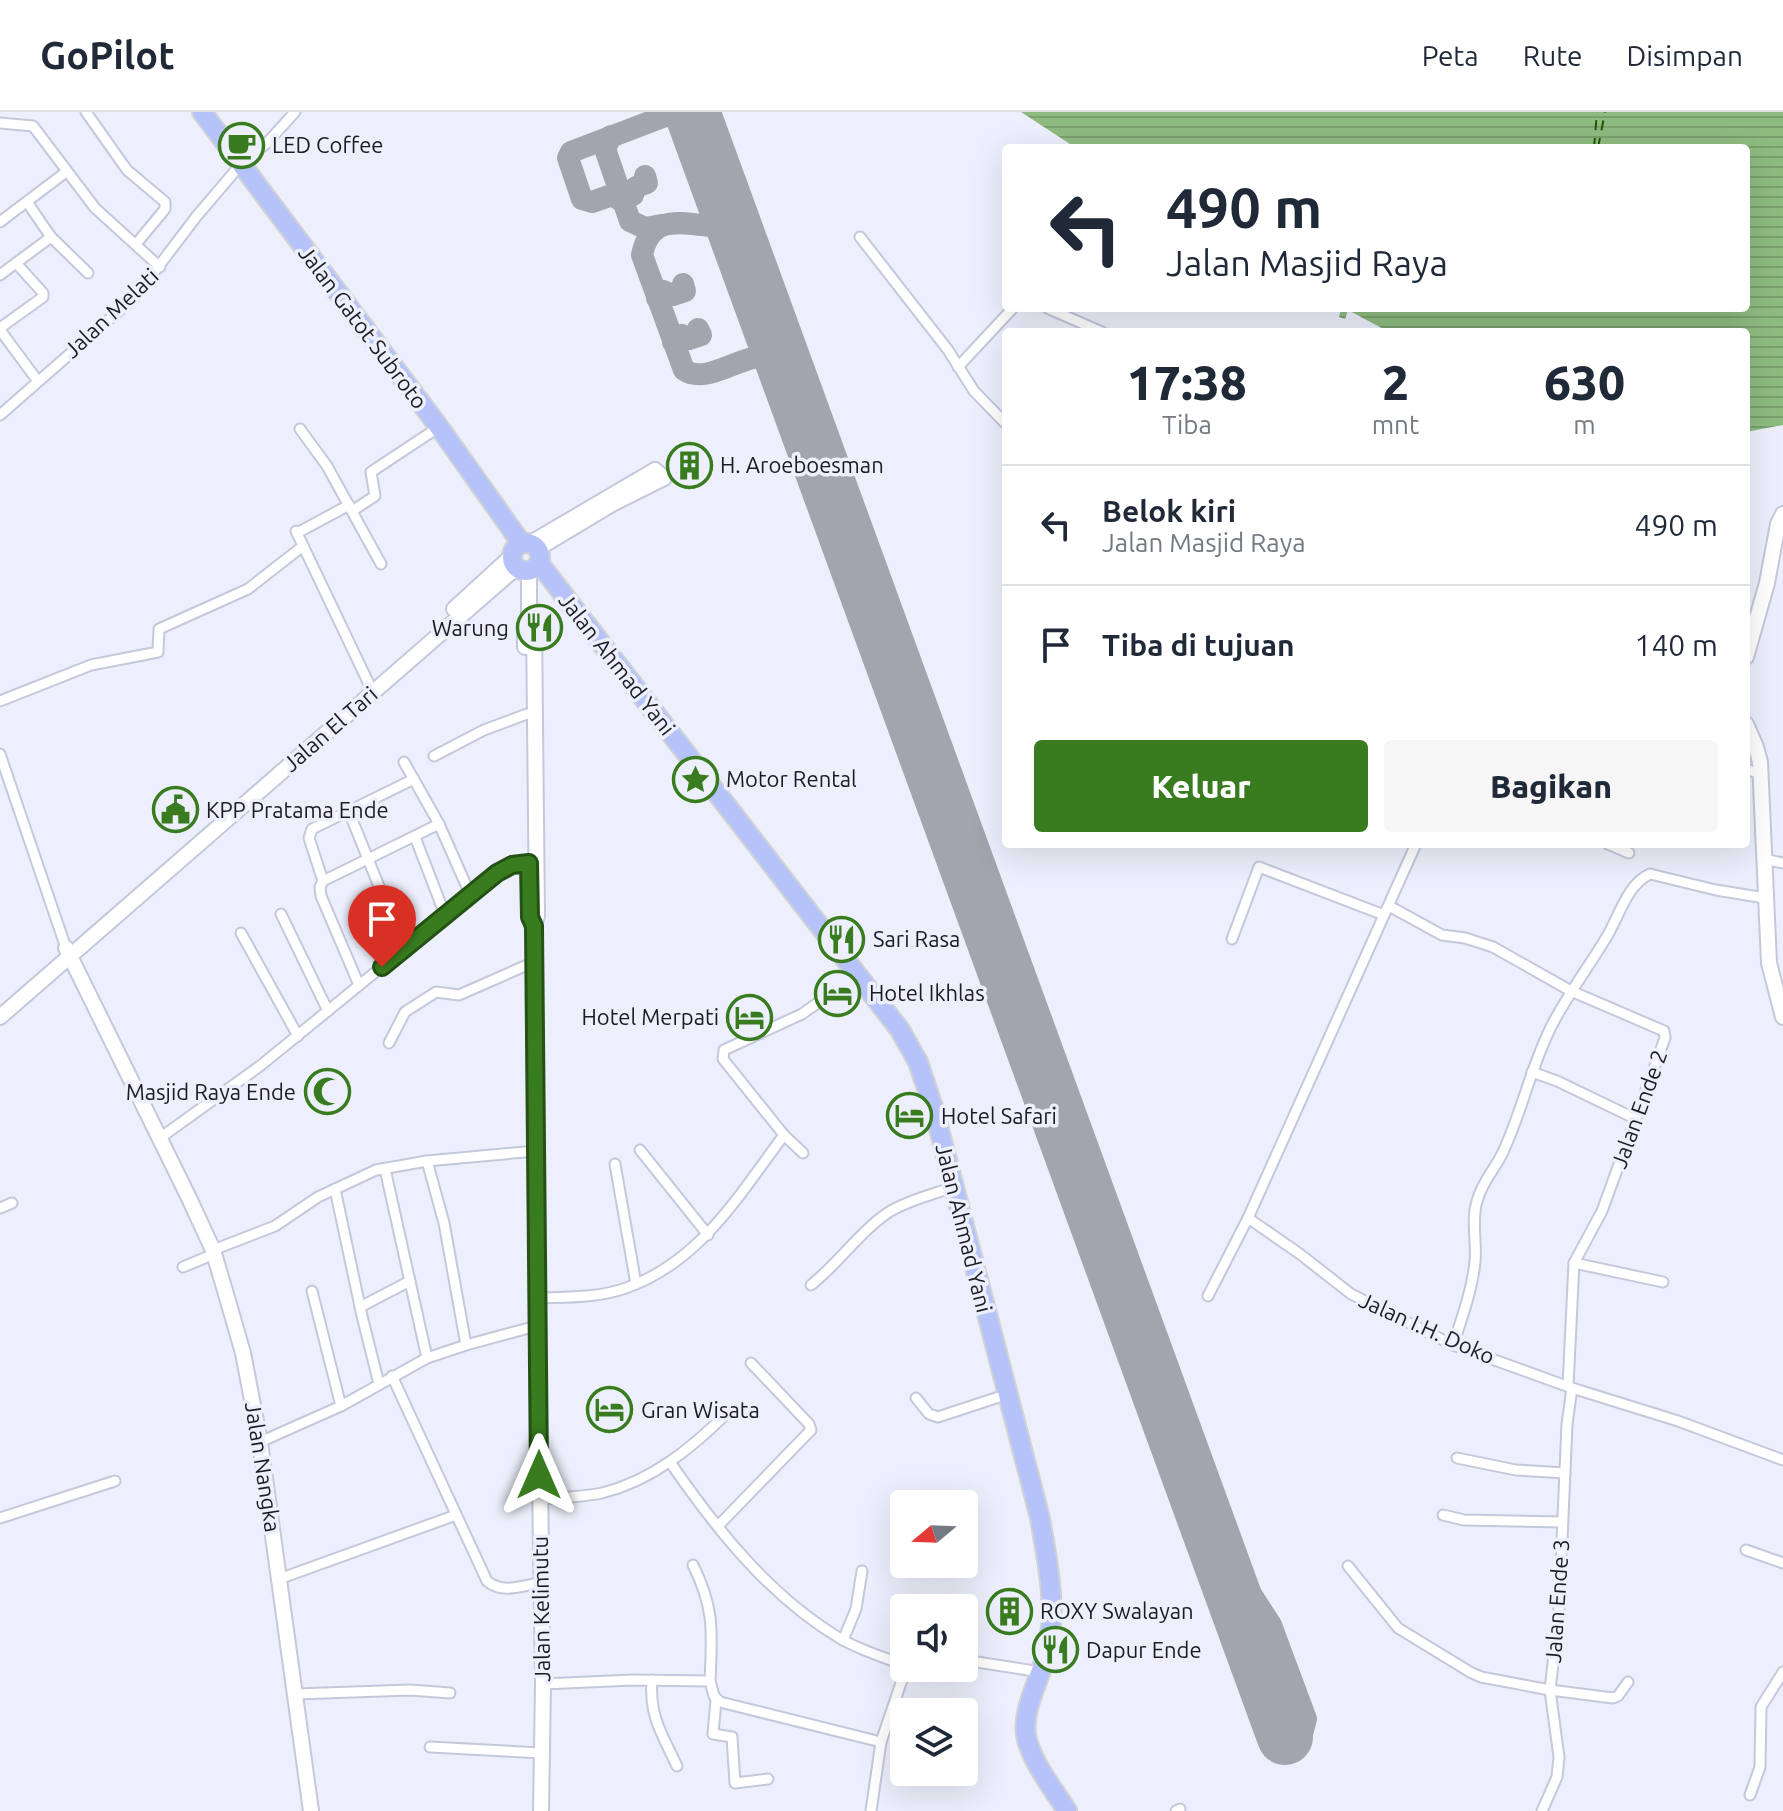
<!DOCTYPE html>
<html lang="id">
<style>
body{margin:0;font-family:Ubuntu,sans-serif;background:#f6f6f7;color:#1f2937;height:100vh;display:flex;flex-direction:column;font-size:30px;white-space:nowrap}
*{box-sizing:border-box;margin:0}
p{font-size:26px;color:#747a83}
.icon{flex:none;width:44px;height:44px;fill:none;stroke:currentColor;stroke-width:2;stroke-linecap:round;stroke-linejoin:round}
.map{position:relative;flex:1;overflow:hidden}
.side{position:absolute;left:1002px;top:216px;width:748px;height:520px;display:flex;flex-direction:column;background:#fff;border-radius:8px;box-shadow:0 8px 32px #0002}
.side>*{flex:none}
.top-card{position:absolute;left:1002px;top:32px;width:748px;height:168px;border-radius:8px;box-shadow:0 8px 32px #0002;background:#fff;color:#1f2937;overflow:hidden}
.needle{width:52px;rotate:251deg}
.buttons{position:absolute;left:890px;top:1378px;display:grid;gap:16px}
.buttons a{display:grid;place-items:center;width:88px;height:88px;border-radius:8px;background:#fff;box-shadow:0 8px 32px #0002;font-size:40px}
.pin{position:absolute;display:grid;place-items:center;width:68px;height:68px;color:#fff;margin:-82px -34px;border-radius:50% 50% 50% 0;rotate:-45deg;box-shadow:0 0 8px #0007}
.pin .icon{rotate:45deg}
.me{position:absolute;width:88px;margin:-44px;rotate:0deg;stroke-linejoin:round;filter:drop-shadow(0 0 6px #0008)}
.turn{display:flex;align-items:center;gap:28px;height:168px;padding:0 32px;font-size:36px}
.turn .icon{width:104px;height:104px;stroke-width:2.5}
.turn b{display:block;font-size:56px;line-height:68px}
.eta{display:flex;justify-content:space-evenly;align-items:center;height:136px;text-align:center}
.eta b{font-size:48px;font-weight:800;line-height:56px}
.primary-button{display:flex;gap:16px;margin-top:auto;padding:16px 32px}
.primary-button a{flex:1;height:92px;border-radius:8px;background:#387c1f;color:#fff;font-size:32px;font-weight:800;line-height:92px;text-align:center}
.primary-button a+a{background:#f6f6f7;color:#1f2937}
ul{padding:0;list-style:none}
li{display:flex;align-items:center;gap:24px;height:120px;padding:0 32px;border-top:2px solid #e0e1e3}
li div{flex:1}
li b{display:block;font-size:30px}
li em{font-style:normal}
header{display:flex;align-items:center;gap:48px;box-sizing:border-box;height:112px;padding:0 40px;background:#fff;border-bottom:2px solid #e0e1e3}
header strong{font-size:38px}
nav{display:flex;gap:44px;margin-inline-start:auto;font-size:28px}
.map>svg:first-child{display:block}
.water{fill:url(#water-rules)}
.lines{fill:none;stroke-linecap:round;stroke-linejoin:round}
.ferry{stroke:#1e5801;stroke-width:2;stroke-dasharray:10 8;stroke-linecap:butt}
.taxiway{stroke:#a2a4ae;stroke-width:22}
.runway{stroke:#a2a4ae;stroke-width:56}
.street-casing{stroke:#c4c8db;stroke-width:13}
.secondary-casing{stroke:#c4c8db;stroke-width:18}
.highway-casing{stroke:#d1d2d3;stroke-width:22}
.street{stroke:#fff;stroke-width:9}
.secondary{stroke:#fff;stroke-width:14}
.highway{stroke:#b6c3fb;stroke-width:18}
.route-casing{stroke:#245114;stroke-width:20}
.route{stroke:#387c1f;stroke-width:14}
.labels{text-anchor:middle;stroke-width:7;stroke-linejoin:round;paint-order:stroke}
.poi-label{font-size:22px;fill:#1b1c23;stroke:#edf0fc;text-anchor:start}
.street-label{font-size:22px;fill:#1b1c23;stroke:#edf0fc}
</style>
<header>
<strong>GoPilot</strong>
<nav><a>Peta</a><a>Rute</a><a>Disimpan</a></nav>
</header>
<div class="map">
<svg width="1783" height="1699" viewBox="0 0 1783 1699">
<defs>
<pattern id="water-rules" width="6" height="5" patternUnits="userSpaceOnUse" patternTransform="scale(2)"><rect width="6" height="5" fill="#8ebb80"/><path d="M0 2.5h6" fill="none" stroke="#7aa06e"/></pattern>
</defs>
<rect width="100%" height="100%" fill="#edf0fc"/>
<path class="water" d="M1021 0H1783V313L1746 320V220H1389L1348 198 1345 207 1339 205 1341 196H1746V36H1076Z"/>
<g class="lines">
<g class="ferry">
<path d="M1594 36 1597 0"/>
<path d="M1598 36 1605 0"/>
</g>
<g class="taxiway">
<path d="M611 24 605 37 630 109 645 116 662 113"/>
<path d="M621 83H633L636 75 647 71 645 64"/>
<path d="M623 90 612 83 592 90 582 87 568 46 571 40 668 3 687 6 698 17"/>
<path d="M740 131C730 116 718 115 701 113 672 109 649 108 642 143L684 258C709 275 746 236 777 246L786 257"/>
<path d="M657 186 663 179 673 183 685 179 683 172"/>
<path d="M673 230 682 223 689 227 701 223 698 217"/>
<path d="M758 243 771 233 772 220"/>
<path d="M1210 1419 1271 1513 1306 1607 1302 1622C1293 1629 1287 1630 1277 1625L1271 1612 1275 1598"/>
</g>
<path class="runway" d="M692 0 1285 1625"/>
<defs>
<g id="street">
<path d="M86 0 127 58 165 90V97L136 132"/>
<path d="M0 11 33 14 95 96 160 155"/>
<path d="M27 90 51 125"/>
<path d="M0 110 66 60"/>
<path d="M860 125 948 238 974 279 1006 312"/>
<path d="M16 151 51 125 88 161"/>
<path d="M0 163 16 151 43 181V185L0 216"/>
<path d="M1047 196 1102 220"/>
<path d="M0 218 37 268"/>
<path d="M958 255 1013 196"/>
<path d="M0 303 136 184 196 105 241 52 267 31 295 0"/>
<path d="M300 317 327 354 381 452"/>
<path d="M352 399 375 384 371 360 439 315"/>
<path d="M296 419 369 572"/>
<path d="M297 421 349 393"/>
<path d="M0 589 91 553 158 540 159 517 248 477 303 434"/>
<path d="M0 642 66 836"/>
<path d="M434 644 484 618 527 602"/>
<path d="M404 650 439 712 470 782"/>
<path d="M1746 657 1760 662"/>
<path d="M349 700 404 836"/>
<path d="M415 725 445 803"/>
<path d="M1416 732 1248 1106 1300 1142 1351 1182 1453 1233 1572 1276 1678 1309 1783 1348"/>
<path d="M1608 732 1629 741"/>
<path d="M1763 747 1783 751"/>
<path d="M323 769 309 726 312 717 414 667"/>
<path d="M1389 794 1442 823 1465 826 1493 835 1571 879 1664 919 1665 926 1602 1099 1574 1151 1568 1274"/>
<path d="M281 802 328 899"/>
<path d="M241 821 298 924"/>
<path d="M1232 827 1259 755 1384 803"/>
<path d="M359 873 321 784 320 775 323 769 439 712"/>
<path d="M389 931 405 900 436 880 459 883 534 850"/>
<path d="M1532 960 1557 969 1636 1007"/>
<path d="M160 1026 260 954 497 761 512 753 537 750"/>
<path d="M640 1038 708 1123"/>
<path d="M803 1041 784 1023 723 947 724 938 802 902 857 863"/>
<path d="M427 1049 444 1111 466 1233"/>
<path d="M615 1052 636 1172"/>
<path d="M385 1057 427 1246"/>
<path d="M335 1077 362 1204 379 1272"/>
<path d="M0 1096 12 1091"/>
<path d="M213 1138 275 1114 318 1085 376 1058 427 1049 536 1039"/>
<path d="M1574 1151 1663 1170"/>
<path d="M183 1155 214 1142"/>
<path d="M811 1173C839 1151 859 1120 889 1100 908 1088 932 1083 953 1075"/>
<path d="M312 1179 341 1294"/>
<path d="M1208 1184 1248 1106"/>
<path d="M539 1186C567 1185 598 1186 626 1176 700 1150 739 1083 784 1023"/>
<path d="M360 1195 410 1169"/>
<path d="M1453 1233C1462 1206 1472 1178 1475 1150 1477 1130 1471 1108 1477 1089 1482 1070 1495 1057 1503 1040 1522 999 1531 955 1551 915 1567 883 1588 856 1606 826 1619 805 1627 772 1650 762L1716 778 1765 786"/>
<path d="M392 1264 487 1469C502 1482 522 1474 539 1471"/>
<path d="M916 1286 929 1302 938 1305 1008 1282"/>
<path d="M260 1330 341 1294 427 1246 466 1233 540 1213"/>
<path d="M1457 1346 1516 1358 1565 1361"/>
<path d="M670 1350C716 1417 770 1485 841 1527 860 1538 883 1545 904 1553"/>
<path d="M540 1387C560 1386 582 1385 602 1381 651 1369 692 1336 727 1301"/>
<path d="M1443 1403 1464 1408 1562 1410"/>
<path d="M0 1406 115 1369"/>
<path d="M718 1414 811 1318 809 1312 751 1251"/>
<path d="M1746 1438 1783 1451"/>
<path d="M693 1453C715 1497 712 1521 710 1569"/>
<path d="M1348 1454 1398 1516 1470 1560 1481 1565 1550 1578 1613 1586 1618 1584 1628 1570"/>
<path d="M279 1467 456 1403"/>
<path d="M843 1528 856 1497 862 1459"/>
<path d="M964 1548 1041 1560"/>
<path d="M652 1568C649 1604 662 1622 677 1654"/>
<path d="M543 1572 633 1568 710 1569 714 1584 720 1590 881 1630"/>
<path d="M296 1582 410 1578 450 1581"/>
<path d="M716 1588 713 1622 732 1625 735 1671 768 1667"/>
<path d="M430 1635 541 1641"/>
<path d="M1750 1683 1760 1655 1761 1595 1783 1560"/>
<path d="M871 1699 881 1630 906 1556"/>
<path d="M1176 1699 1180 1697"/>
<path d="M1542 1699 1557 1665 1559 1645 1550 1578 1559 1498 1567 1312 1572 1276"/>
</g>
<g id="secondary">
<path d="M529 432 655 358 664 366 612 392 537 437"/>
<path d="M454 497 513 443"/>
<path d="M529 506 534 512 537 804 534 814 535 1028 543 1572 541 1699"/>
<path d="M525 535V513L529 506V458"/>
<path d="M1746 545 1767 471 1778 412 1783 402"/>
<path d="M1746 612 1756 635 1760 650 1769 851 1783 905"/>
<path d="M66 836 189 1086 213 1138 228 1189 243 1241 260 1330 311 1699"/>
<path d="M0 905 517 455"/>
</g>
<g id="highway">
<path d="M202 0 439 315 522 432"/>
<circle cx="526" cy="445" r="14"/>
<path d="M539 451 900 918 918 950 934 998 1040 1406C1047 1448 1057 1492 1048 1534 1043 1563 1022 1594 1026 1623 1031 1650 1053 1676 1067 1699"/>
</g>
</defs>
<use href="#street" class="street-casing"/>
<use href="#secondary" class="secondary-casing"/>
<use href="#highway" class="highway-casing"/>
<use href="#street" class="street"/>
<use href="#secondary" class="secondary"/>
<use href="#highway" class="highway"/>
</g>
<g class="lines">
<defs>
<path id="route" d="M382 855 497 761 512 753 529 751 530 805 534 814 539 1363"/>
</defs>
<use href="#route" class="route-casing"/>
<use href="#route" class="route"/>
</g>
<defs>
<symbol id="cafe-ring" viewBox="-11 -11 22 22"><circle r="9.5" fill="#edf0fc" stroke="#387c1f" stroke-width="1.5"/><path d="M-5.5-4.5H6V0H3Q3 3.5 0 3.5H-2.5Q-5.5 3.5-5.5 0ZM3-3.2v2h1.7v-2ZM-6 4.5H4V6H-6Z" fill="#387c1f"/></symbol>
<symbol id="building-ring" viewBox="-11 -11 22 22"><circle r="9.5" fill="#edf0fc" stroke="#387c1f" stroke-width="1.5"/><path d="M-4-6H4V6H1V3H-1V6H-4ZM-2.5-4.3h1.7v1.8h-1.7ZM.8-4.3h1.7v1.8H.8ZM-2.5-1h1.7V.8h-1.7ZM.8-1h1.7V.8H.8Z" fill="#387c1f"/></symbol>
<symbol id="restaurant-ring" viewBox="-11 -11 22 22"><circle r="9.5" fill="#edf0fc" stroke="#387c1f" stroke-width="1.5"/><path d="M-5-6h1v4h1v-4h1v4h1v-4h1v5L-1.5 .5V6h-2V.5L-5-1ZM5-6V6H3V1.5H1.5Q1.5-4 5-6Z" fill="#387c1f"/></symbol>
<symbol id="sight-ring" viewBox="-11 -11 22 22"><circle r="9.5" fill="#edf0fc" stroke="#387c1f" stroke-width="1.5"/><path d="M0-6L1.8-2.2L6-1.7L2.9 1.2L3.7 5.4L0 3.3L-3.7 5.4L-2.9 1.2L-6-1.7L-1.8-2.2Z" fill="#387c1f"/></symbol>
<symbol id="civic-ring" viewBox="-11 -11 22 22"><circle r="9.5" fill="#edf0fc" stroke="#387c1f" stroke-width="1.5"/><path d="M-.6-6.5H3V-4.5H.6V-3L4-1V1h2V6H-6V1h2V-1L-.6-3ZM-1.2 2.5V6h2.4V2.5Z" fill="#387c1f"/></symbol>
<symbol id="hotel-ring" viewBox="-11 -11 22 22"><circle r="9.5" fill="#edf0fc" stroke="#387c1f" stroke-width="1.5"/><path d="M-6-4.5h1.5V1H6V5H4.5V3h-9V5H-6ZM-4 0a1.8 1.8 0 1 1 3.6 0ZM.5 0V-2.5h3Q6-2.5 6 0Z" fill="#387c1f"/></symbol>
<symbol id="mosque-ring" viewBox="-11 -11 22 22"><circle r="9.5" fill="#edf0fc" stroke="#387c1f" stroke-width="1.5"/><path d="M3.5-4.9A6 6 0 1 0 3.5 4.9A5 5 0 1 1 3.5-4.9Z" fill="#387c1f"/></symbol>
</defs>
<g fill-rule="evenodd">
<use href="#cafe-ring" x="216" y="8" width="51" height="51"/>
<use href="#building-ring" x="664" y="328" width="51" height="51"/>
<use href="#restaurant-ring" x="514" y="490" width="51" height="51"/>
<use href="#sight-ring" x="670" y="642" width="51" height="51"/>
<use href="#civic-ring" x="150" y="672" width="51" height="51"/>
<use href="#restaurant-ring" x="816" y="802" width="51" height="51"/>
<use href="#hotel-ring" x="812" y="856" width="51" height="51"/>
<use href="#hotel-ring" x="724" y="880" width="51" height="51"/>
<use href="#mosque-ring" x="302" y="954" width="51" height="51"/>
<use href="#hotel-ring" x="884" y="978" width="51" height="51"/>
<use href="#hotel-ring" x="584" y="1272" width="51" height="51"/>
<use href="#building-ring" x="984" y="1474" width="51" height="51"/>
<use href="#restaurant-ring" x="1030" y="1512" width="51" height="51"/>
</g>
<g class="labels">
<g class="poi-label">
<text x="272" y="41">LED Coffee</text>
<text x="720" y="361">H. Aroeboesman</text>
<text x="509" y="524" text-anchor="end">Warung</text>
<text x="726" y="675">Motor Rental</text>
<text x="206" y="706">KPP Pratama Ende</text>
<text x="873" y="835">Sari Rasa</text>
<text x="869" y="889">Hotel Ikhlas</text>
<text x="719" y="913" text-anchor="end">Hotel Merpati</text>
<text x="296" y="988" text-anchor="end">Masjid Raya Ende</text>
<text x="941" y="1012">Hotel Safari</text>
<text x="641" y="1306">Gran Wisata</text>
<text x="1040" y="1507">ROXY Swalayan</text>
<text x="1086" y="1546">Dapur Ende</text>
</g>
<g class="street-label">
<text transform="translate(111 201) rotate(-43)" y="8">Jalan Melati</text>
<text transform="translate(363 215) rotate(53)" y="8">Jalan Gatot Subroto</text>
<text transform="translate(617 552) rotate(52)" y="8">Jalan Ahmad Yani</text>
<text transform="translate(330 617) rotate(-41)" y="8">Jalan El Tari</text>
<text transform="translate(1639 997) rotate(-70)" y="8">Jalan Ende 2</text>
<text transform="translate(964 1116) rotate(76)" y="8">Jalan Ahmad Yani</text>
<text transform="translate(1427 1216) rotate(24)" y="8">Jalan I.H. Doko</text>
<text transform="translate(263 1355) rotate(81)" y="8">Jalan Nangka</text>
<text transform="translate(1557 1489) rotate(-86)" y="8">Jalan Ende 3</text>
<text transform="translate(541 1497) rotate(-91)" y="8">Jalan Kelimutu</text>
</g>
</g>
</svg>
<div class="buttons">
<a><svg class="needle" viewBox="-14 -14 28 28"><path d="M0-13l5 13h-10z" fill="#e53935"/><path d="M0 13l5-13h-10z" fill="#747a83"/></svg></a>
<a><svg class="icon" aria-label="sound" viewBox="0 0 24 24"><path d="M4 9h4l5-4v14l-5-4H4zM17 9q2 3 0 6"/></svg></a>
<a><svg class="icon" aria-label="layers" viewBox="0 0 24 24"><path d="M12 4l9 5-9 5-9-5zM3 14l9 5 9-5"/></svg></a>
</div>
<div class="pin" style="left:382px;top:855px;background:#d93025"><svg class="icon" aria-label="arrive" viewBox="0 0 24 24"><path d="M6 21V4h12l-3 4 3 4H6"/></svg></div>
<svg class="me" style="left:539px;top:1363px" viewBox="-20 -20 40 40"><path d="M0-17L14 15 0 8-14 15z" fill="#387c1f" stroke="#fff" stroke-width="4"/></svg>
<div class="top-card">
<div class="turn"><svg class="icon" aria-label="left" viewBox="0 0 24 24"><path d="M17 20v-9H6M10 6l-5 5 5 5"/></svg><div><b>490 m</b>Jalan Masjid Raya</div></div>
</div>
<section class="side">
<div class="eta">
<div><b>17:38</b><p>Tiba</p></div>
<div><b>2</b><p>mnt</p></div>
<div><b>630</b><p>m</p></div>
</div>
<ul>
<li><svg class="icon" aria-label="left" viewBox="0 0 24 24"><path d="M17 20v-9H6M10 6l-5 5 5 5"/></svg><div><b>Belok kiri</b><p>Jalan Masjid Raya</p></div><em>490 m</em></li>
<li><svg class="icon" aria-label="arrive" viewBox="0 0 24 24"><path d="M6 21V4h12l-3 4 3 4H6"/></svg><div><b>Tiba di tujuan</b></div><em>140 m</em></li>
</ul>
<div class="primary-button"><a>Keluar</a><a>Bagikan</a></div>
</section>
</div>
